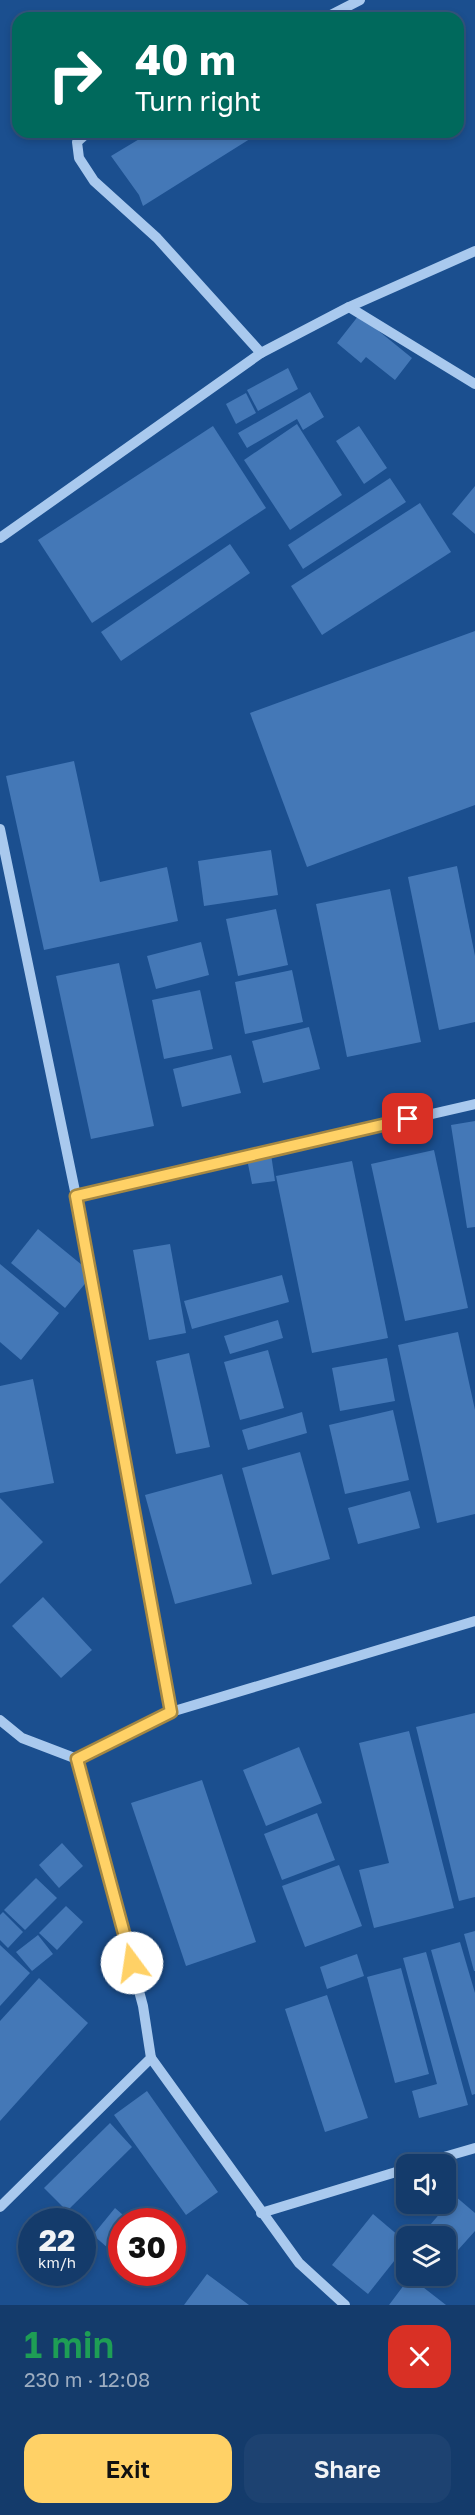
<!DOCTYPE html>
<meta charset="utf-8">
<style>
body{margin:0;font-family:"Golos Text",sans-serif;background:#1d4271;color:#f1f3f6;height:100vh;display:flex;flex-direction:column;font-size:22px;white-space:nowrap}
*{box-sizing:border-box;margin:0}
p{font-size:20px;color:#9dadc1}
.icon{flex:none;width:33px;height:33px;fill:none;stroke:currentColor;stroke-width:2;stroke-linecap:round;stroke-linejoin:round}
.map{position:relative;height:2305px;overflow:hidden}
.panel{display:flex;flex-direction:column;background:#143b6b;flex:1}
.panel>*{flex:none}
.top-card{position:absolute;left:12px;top:12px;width:452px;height:126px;border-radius:18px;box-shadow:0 3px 9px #0003,0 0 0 2px #33557e;background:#00695c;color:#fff;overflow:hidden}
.tools{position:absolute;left:396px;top:2154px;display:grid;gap:12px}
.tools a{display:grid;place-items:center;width:60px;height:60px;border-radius:12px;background:#143b6b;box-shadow:0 3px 9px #0003,0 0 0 2px #33557e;font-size:30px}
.speed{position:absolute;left:18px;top:2208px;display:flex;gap:12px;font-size:30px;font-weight:700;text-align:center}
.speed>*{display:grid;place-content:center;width:78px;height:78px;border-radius:50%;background:#143b6b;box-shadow:0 3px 9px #0003,0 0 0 2px #33557e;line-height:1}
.speed small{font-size:15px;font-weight:400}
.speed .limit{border:9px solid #d22;background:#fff;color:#111}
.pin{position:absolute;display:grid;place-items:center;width:51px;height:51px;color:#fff;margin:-26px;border-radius:12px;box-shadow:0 3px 9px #0006}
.me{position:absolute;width:66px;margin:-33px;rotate:346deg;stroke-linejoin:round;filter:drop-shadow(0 0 4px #0008)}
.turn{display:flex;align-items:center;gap:21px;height:126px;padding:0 24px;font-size:27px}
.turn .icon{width:78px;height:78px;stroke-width:2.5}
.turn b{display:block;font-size:42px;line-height:51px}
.round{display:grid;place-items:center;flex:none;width:63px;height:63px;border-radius:18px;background:#1d4271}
.summary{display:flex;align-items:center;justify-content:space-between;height:102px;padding:0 24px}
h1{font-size:36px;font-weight:600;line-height:45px;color:#1e9e55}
.action{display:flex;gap:12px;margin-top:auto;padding:12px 24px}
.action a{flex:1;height:69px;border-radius:18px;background:#ffd166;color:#111;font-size:24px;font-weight:600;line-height:69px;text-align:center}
.action a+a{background:#1d4271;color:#f1f3f6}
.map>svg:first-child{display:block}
.building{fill:#4478b7}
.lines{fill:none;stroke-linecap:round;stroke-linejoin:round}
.minor{stroke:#a9c9ee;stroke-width:10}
.route-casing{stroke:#a68842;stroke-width:15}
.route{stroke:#ffd166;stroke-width:10}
</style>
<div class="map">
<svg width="475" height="2305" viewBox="0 0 475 2305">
<rect width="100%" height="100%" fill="#1b4f8f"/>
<g class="building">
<path d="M151 132H251L253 137 143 206 139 195 111 156Z"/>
<path d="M359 315 412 358 395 380 366 357 361 363 337 343Z"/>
<path d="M288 368 298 389 258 411 247 390Z"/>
<path d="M310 392 324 417 303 430 297 419 247 448 238 433Z"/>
<path d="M246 393 256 413 236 424 226 404Z"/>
<path d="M297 424 342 495 290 530 244 460Z"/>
<path d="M213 426 266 508 92 623 38 540Z"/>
<path d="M359 426 387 468 364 484 336 441Z"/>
<path d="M390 478 406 502 303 569 288 545Z"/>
<path d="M475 486V534L452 514Z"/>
<path d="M420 503 451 552 322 635 291 586Z"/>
<path d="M230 544 250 573 121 661 101 632Z"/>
<path d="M475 631V805L307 867 250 713Z"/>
<path d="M74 761 100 882 167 867 178 921 44 950 6 776Z"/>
<path d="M271 850 278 895 204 906 198 861Z"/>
<path d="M457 866 475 956V1022L439 1030 408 877Z"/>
<path d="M390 889 421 1042 347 1057 316 904Z"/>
<path d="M276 909 288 965 238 976 226 919Z"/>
<path d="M201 942 209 975 156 989 147 956Z"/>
<path d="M119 963 154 1126 91 1139 56 976Z"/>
<path d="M292 970 303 1022 245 1034 235 982Z"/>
<path d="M200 990 213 1049 164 1059 152 1000Z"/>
<path d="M309 1027 320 1069 263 1083 252 1041Z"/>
<path d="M231 1055 241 1093 182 1107 173 1069Z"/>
<path d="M475 1121V1227L467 1228 451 1125Z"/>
<path d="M434 1150 468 1308 405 1321 371 1164Z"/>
<path d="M271 1154 275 1181 252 1184 247 1159Z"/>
<path d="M352 1161 388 1338 312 1353 276 1176Z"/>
<path d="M38 1229 93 1274 65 1308 11 1263Z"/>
<path d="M170 1244 186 1333 149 1340 133 1250Z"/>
<path d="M0 1264 59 1313 21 1360 0 1342Z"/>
<path d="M282 1275 289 1302 192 1329 184 1301Z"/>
<path d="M278 1320 283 1338 230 1354 224 1336Z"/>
<path d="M458 1332 475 1410V1514L437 1523 398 1345Z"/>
<path d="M268 1350 284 1408 240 1420 224 1362Z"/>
<path d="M189 1353 210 1447 176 1454 156 1361Z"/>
<path d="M387 1358 395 1401 340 1411 332 1368Z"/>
<path d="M33 1379 54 1483 0 1493V1386Z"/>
<path d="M393 1410 409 1480 345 1494 329 1425Z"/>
<path d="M302 1412 307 1433 248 1450 242 1430Z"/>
<path d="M300 1452 330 1559 272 1575 242 1468Z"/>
<path d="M222 1474 252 1584 175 1604 145 1495Z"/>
<path d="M410 1491 420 1528 358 1544 348 1508Z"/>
<path d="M0 1498 43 1542 0 1584Z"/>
<path d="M43 1597 92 1650 61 1678 12 1626Z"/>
<path d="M475 1713V1897L459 1901 416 1727Z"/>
<path d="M409 1731 454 1908 374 1928 359 1870 389 1863 359 1743Z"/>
<path d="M299 1747 322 1803 266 1826 243 1770Z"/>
<path d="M202 1780 256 1942 186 1966 131 1803Z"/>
<path d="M317 1813 335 1860 282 1880 264 1834Z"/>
<path d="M62 1843 83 1866 59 1888 39 1865Z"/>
<path d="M339 1865 362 1926 305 1947 282 1886Z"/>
<path d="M36 1878 57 1898 25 1930 4 1910Z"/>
<path d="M66 1906 83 1922 57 1950 39 1933Z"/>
<path d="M3 1912 23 1932 8 1948 0 1940V1915Z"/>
<path d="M475 1931V1971H474L464 1934Z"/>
<path d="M38 1935 53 1954 32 1971 16 1952Z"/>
<path d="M460 1942 475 1993V2094L472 2095 431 1950Z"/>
<path d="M0 1945 30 1973 0 2006Z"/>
<path d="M426 1952 468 2105 419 2118 412 2091 437 2084 403 1958Z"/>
<path d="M357 1954 364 1976 327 1989 320 1967Z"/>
<path d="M401 1968 429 2074 395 2083 367 1977Z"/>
<path d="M39 1978 88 2023 0 2121V2021Z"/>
<path d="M327 1995 368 2118 325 2132 285 2009Z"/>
<path d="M147 2091 218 2192 186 2215 114 2115Z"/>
<path d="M110 2123 132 2147 67 2211 44 2188Z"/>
<path d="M455 2196 475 2213V2231L458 2250 446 2236 430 2225Z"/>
<path d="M115 2208 131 2222H122V2249L116 2255 93 2235Z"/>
<path d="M373 2214 406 2242V2246L368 2294 332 2265Z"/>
<path d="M207 2274 249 2305H184Z"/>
<path d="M410 2277 446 2305H389Z"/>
</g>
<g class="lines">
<g class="minor">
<path d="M325 18 360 0"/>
<path d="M88 132 77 142 79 158 94 181 157 238 261 353"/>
<path d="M349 307 475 384"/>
<path d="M0 538 261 353 349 307 475 251"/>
<path d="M0 829 76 1196 171 1712"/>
<path d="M76 1196 475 1104"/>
<path d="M0 1720 22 1738 77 1759 143 2006 151 2058 0 2207"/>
<path d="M77 1759 171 1712 475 1621"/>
<path d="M151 2058 299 2263 345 2305"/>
<path d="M420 2164 475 2148"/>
<path d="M261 2213 406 2169"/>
</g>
</g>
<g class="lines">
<defs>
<path id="route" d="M132 1963 77 1759 171 1712 76 1196 408 1119"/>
</defs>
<use href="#route" class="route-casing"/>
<use href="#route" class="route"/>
</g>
</svg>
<div class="tools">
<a><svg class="icon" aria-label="sound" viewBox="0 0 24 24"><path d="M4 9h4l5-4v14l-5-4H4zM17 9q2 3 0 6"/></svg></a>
<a><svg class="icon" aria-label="layers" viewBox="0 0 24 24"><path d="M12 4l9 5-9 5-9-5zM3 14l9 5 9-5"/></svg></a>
</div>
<div class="speed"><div>22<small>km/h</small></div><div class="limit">30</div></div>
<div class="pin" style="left:408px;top:1119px;background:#d93025"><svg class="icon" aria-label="arrive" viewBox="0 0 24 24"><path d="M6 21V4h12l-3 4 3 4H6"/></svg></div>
<svg class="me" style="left:132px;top:1963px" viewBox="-20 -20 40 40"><circle r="19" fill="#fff"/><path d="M0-13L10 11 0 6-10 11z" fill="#ffd166"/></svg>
<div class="top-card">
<div class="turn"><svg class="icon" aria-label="right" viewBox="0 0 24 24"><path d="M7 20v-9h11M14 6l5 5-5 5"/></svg><div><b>40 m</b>Turn right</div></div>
</div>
</div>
<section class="panel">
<div class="summary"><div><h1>1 min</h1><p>230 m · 12:08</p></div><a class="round" style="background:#d93025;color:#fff"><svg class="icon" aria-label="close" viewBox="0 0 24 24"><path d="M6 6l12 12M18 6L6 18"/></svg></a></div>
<div class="action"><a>Exit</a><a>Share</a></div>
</section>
